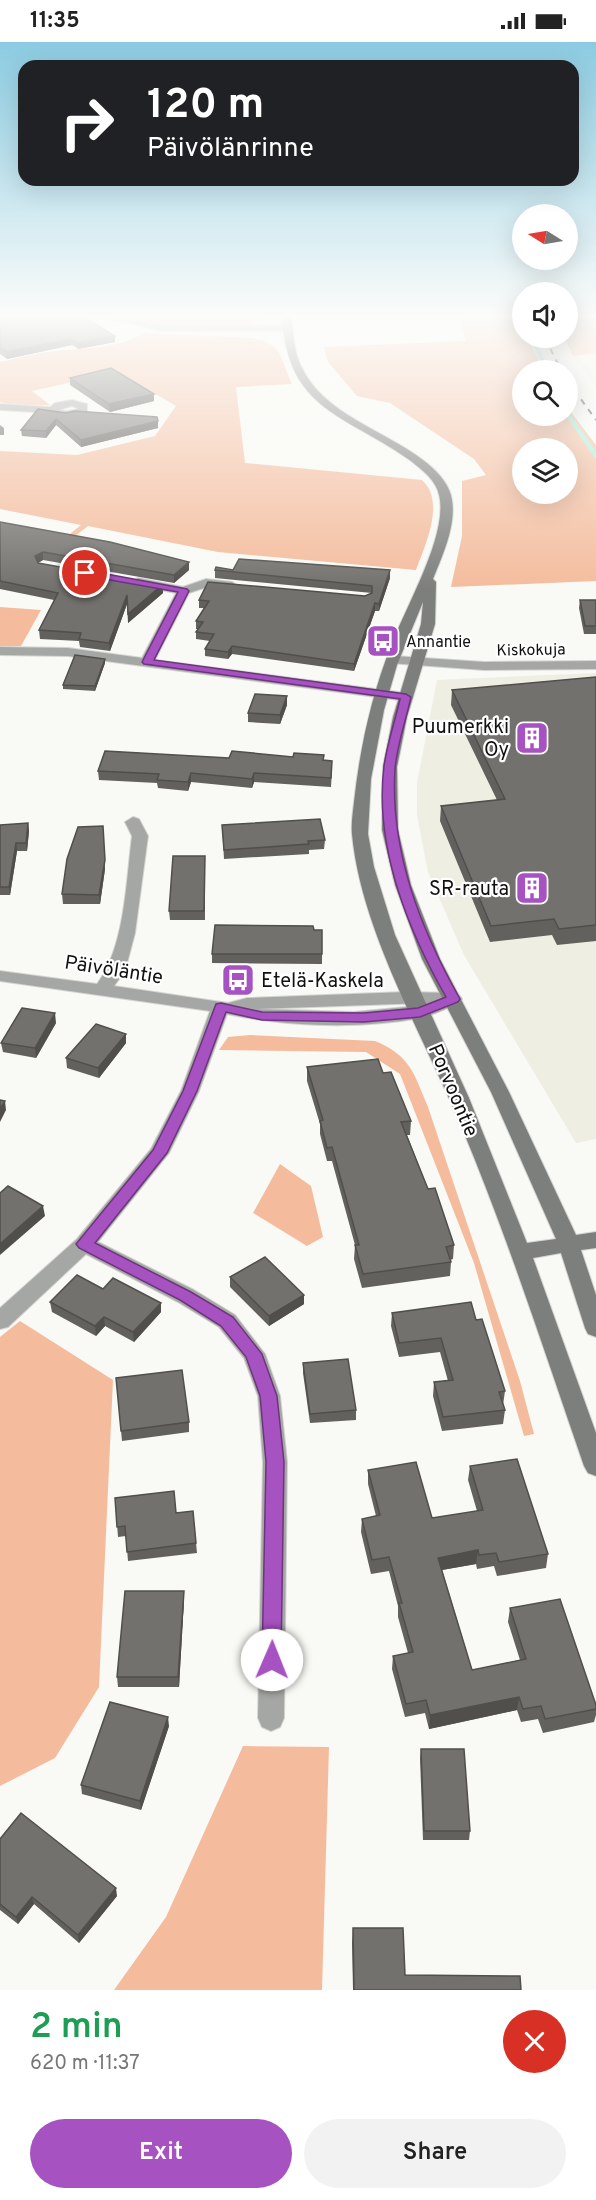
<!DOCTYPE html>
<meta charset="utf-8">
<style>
body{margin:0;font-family:Overpass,sans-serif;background:#f2f2f2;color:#222;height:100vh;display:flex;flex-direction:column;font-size:22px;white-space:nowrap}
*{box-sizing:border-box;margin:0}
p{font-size:20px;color:#767676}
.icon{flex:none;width:33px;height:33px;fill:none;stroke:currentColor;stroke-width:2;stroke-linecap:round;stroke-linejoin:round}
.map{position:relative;height:1948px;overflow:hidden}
.details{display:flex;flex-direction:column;background:#fff;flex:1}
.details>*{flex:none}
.hud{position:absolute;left:18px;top:18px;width:561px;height:126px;border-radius:18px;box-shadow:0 6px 24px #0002;background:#202124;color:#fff;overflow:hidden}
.needle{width:39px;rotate:281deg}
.fabs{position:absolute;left:512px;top:162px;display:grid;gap:12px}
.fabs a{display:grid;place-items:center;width:66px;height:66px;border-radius:50%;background:#fff;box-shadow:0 6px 24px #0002;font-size:30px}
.pin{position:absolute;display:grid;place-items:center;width:51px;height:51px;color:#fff;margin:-26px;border:3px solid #fff;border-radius:50%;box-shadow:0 2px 6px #0007}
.me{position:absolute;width:66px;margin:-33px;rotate:1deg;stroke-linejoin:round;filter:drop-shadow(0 0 4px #0008)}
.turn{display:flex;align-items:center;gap:21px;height:126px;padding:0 30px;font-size:27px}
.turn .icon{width:78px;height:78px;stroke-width:2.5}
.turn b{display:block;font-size:42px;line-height:51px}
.round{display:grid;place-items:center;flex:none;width:63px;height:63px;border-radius:32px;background:#f2f2f2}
.head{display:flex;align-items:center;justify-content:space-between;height:102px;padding:0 30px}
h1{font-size:36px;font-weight:600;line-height:45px;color:#1e9e55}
.cta{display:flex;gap:12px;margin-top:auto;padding:12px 30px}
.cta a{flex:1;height:69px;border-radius:36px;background:#a652c0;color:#fff;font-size:24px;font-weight:600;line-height:69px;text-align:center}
.cta a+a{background:#f2f2f2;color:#222}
.status{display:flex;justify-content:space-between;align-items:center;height:42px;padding:0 30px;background:#fff;direction:ltr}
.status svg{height:16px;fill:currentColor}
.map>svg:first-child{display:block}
.built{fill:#eeeee3}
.green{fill:#f4bc9d;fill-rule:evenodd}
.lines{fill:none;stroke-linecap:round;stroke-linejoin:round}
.stream{stroke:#a1eed6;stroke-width:4.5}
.street-casing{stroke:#d4d4d0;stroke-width:2}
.secondary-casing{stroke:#d4d4d0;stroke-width:2}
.street{fill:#a5a7a5;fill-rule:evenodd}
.secondary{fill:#7d7f7d;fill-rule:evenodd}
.rail{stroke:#3f403d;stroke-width:2;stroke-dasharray:6 6;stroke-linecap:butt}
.wall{fill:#63615e}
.shaded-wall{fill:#504f4c}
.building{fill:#73716d;stroke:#504f4c;stroke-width:1.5}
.route{fill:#a652c0;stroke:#6c357d;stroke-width:1.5}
.labels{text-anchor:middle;stroke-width:4.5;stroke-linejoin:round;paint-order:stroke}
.far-poi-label{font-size:16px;fill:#111210;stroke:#fff;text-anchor:start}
.far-street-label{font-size:16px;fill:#111210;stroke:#fff}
.poi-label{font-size:20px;fill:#111210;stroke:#fff;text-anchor:end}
.street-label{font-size:20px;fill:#111210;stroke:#fff}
</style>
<div class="status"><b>11:35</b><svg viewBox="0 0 49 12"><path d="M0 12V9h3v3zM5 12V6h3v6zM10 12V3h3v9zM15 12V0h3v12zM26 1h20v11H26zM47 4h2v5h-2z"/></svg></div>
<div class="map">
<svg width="596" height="1948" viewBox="0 0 596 1948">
<rect width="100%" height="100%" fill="#f9f9f5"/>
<g class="built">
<path d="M596 311V345L573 314Z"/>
<path d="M596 631V1097L576 1101 464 913 428 830 417 773V741L437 638Z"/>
</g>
<g class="green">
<path d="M117 275H274C230 291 162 289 117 275Z"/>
<path d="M459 275H519L522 282V296H527L544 328H522V374H567V365L596 403V539L451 545 462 494V439L486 433 474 417 390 361 357 354 328 320 324 305 466 299ZM522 406H567V452H522Z"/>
<path d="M567 275H596V311L573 314 565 296Z"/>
<path d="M144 291 253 296C283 302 280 316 292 342L236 345 245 421 422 438C446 460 425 503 416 528L218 510 88 484 48 515 43 514 81 483 0 467V409L77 413 155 394 176 364 118 330 32 349 50 363 13 364 0 360V320C18 316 37 311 56 309 85 306 118 307 144 291Z"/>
<path d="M0 565 41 568 21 604 0 605Z"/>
<path d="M250 993 375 999C411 1014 414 1032 428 1065L520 1339 534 1392 524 1394 474 1221 400 1032 366 1010 219 1008 228 995Z"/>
<path d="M280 1122 311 1144 323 1195 307 1204 253 1171Z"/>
<path d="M20 1279 113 1338 99 1645 55 1716 0 1744V1295Z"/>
<path d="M243 1704 329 1705 322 1948H114L166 1875Z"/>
</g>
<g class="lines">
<g class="stream">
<path d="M533 296 546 328"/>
<path d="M567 371 596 414"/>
</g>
<defs>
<g id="street">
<path d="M103 275H120L162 283H287L292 286 287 289H162Z"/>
<path d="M72 358 87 362V371L67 376 50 371 0 368V362L50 365 55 361ZM72 364 78 367 67 369 59 368Z"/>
<path d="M138 536 183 545 206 537 232 540 238 544 232 548 207 545 189 551 155 618 406 651 413 655 406 659 68 614 0 613V605L68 606 142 616 176 551 134 543 132 540Z"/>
<path d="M394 614 484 620 596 619V627L484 628 389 621 387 618Z"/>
<path d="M133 775 139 777 148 794 135 891 125 929 114 944 228 961 247 956 405 950 453 951 459 953 462 957 459 961C447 966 434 973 420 976 361 987 286 985 227 972L199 1049 169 1111 98 1200 194 1248 235 1273 265 1312 280 1354 287 1420 284 1676 280 1685 271 1689 262 1685 258 1676 263 1420 258 1354 244 1316 219 1285 178 1260 86 1212 8 1285 0 1287V1266L77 1197 151 1107 181 1049 210 969 0 939V929L97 942C125 905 126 840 132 794L125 780ZM425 961 417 964 354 970 256 967Z"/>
</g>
<path id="secondary" d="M282 275H292C293 291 294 309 301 324 323 372 384 388 423 418 434 426 447 439 451 453 458 480 443 512 433 537L436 540 435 582 407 675 397 725 398 788 411 843 440 917 509 1050 576 1193 596 1190V1206L581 1208 596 1253V1295L588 1292 585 1286 561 1211 533 1216 596 1391V1434L588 1431 584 1424C545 1311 508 1196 462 1086 424 995 361 889 352 792 351 781 353 770 354 760 360 706 371 655 391 604 405 566 449 492 439 453 436 438 422 428 411 419 346 372 288 370 282 275ZM423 560 421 582 393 675 383 725 382 788 395 843 422 917 491 1050 556 1197 527 1201 469 1056 395 893 374 825 368 792 371 737 384 668 397 623Z"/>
</defs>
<use href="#street" class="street-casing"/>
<use href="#secondary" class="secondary-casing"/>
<use href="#street" class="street"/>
<use href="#secondary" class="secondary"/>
<g class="rail">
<path d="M545 296 561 328"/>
<path d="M567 338 596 378"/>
</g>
</g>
<g class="wall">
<path d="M0 275 115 294V300L78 307 72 303 7 317 0 312Z"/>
<path d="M70 336 154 359 110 370 70 343Z"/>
<path d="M38 367 158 386 81 405 56 383 46 396 22 394 21 388Z"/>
<path d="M0 383 4 386V393H0Z"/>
<path d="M0 480 189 520V528L174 541 43 518 38 521 162 543 163 551 128 581 127 562 110 609 80 605 79 599 40 597 39 588 54 558 0 547Z"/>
<path d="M215 528H390V536L379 569H375L354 629 232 612 228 617 205 614V607L210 599 196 597V590L198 587H196V579L204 566H199V558L365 554 372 551 215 536Z"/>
<path d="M580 558H596V592H584L579 566Z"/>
<path d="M105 621 95 649 63 647V643Z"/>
<path d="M596 635V899L557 903 552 893 490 900 440 779 441 764 497 758 451 663 452 648Z"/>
<path d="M287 654V663L280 682 248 680V671Z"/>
<path d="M324 713V718L332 727 331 745 254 740 252 746 191 740 188 749 158 746 157 741 99 738 98 729 229 716 293 715Z"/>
<path d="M28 781 29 789 27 809H17L10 853H0V783Z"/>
<path d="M222 783 325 798 324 807 309 808V812L224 817Z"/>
<path d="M205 814V878H170L169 869Z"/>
<path d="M105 827 100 862H63L62 852Z"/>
<path d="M314 888H322V922L212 921V912Z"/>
<path d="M56 981 36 1016 3 1010 1 1001Z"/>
<path d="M126 992V1001L99 1036 67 1026 66 1016Z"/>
<path d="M307 1025 383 1031 411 1079 410 1093H407L428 1147 454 1203 453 1217 450 1218 451 1220 450 1234 362 1246 354 1217 355 1203 332 1119H327L320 1092V1082L307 1039Z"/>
<path d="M230 1235 304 1253V1262L269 1284 230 1245Z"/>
<path d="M103 1247 161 1261V1270L134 1300 105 1284 96 1294 52 1270 50 1260Z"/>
<path d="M392 1271 476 1278 505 1349 503 1363 505 1368 503 1382 442 1389 433 1354 434 1340 448 1339 440 1310 399 1315 391 1284Z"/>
<path d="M303 1321 356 1368V1378L310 1381 303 1331Z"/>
<path d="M116 1336 189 1380V1390L122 1399Z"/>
<path d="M470 1424 548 1512 546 1526 497 1534 494 1524 477 1527 476 1522 442 1528 472 1628 520 1618 508 1580 510 1566 596 1663V1673L594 1680 543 1691 538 1677 521 1680 517 1668 429 1687 425 1671 405 1675 392 1627 393 1614 408 1611 398 1575V1564L389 1529 371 1532 361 1490 362 1477 376 1474 368 1442V1428L432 1476 477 1469 468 1438Z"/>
<path d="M115 1456 176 1471 193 1469 197 1511 128 1519 126 1494 118 1495Z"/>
<path d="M184 1549V1558L179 1645H118L117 1635Z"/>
<path d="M169 1684 141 1768 82 1752 81 1743Z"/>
<path d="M421 1707 470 1789 469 1798H423L420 1716Z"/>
<path d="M0 1797 117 1854 79 1901 34 1862 18 1882 0 1868Z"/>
<path d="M353 1886 405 1933 521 1948H353L352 1901Z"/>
</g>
<g class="shaded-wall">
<path d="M115 294V300L78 307 77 301Z"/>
<path d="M71 297 72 303 7 317V310Z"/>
<path d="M154 352V359L110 370 109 362Z"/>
<path d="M56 377V383L46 396V389Z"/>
<path d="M158 379V386L81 405V398Z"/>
<path d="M43 510V518L36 522 35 514Z"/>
<path d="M189 520V528L174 541V533Z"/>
<path d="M390 528V536L379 569V562Z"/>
<path d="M162 543 163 551 128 581V572Z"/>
<path d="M127 553V562L110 609 109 601Z"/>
<path d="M375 561V569L354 629V622Z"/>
<path d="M232 604V612L228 617V610Z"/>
<path d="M105 617V621L95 649V644Z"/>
<path d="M287 654V663L280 682V673Z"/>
<path d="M191 731V740L188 749V740Z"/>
<path d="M254 731V740L252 746V737Z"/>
<path d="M28 781 29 789 27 809 26 801Z"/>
<path d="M103 784 105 827 100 862 99 853Z"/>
<path d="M16 801 17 809 10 853 9 845Z"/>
<path d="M55 971 56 981 36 1016 35 1006Z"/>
<path d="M126 992V1001L99 1036 98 1026Z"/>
<path d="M5 1059 6 1068 0 1080V1067Z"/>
<path d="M43 1164 45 1174 0 1213V1202Z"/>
<path d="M304 1253V1262L269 1284V1274Z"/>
<path d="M161 1261V1270L134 1300 133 1290Z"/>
<path d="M104 1275 105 1284 96 1294 95 1284Z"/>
<path d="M478 1508 476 1522 436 1529 438 1516Z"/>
<path d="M184 1549V1558L179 1645 178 1635Z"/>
<path d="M519 1655 517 1668 429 1687 430 1673Z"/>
<path d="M168 1675 169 1684 141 1768 140 1759Z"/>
<path d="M116 1846 117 1854 79 1901 78 1893Z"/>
<path d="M32 1855 34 1862 18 1882 16 1875Z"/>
</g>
<g class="building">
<path d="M0 275H84L115 294 77 301 71 297 7 310 0 306Z"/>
<path d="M111 326 154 352 109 362 70 336Z"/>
<path d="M38 367 66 371 75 369 157 375 158 379 81 398 56 377 46 389 21 388Z"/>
<path d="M0 480 110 500 189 520 174 533 43 510 35 514 38 521 162 543 128 572 127 553 109 601 79 597 81 591 39 588 58 551 0 539Z"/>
<path d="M239 517 390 528 379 562 375 561 354 622 232 604 228 610 205 607 214 592 196 590 203 580 196 579 209 559 199 558 208 540 365 554 372 551V544L215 528 216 525 233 528Z"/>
<path d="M580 558H596V584H585Z"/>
<path d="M75 613 105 617 95 644 63 643Z"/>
<path d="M596 635V883L559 887 554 877 491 884 441 764 505 757 452 648Z"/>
<path d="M255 652 287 654 280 673 248 671Z"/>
<path d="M105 709 229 716 232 709 293 715 294 711 324 713 323 718 332 719 331 736 254 731 252 737 191 731 188 740 157 738 159 732 98 729Z"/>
<path d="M320 777 325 798 308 799 309 802 224 808 222 783Z"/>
<path d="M28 781 26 801H16L9 845H0V783Z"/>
<path d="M103 784 105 818 99 853 62 852 67 817 78 785Z"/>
<path d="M173 814H205L204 869H169Z"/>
<path d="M215 883 313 884 314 888H322V912H212Z"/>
<path d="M22 966 55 971 35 1006 1 1001Z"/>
<path d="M96 982 126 992 98 1026 66 1016Z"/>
<path d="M378 1017 383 1031 391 1030 411 1079 401 1080 428 1147 435 1146 454 1203 446 1205 451 1220 363 1232 355 1203H359L332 1105 327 1106 320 1079 323 1078 307 1025Z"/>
<path d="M0 1058 5 1059 0 1067Z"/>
<path d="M8 1144 43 1164 0 1202V1151Z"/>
<path d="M265 1215 304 1253 269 1274 230 1235Z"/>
<path d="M77 1233 103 1247 113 1236 161 1261 133 1290 104 1275 95 1284 50 1260Z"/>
<path d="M471 1260 476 1278 482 1277 505 1349 499 1350 505 1368 443 1375 434 1340 453 1338 441 1296 399 1301 392 1271Z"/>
<path d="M348 1317 356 1368 310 1372 303 1321Z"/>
<path d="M182 1328 189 1380 121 1389 116 1336Z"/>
<path d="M517 1417 548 1512 499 1520 496 1511 479 1513 478 1508 438 1516 472 1628 526 1617 510 1566 560 1557 596 1663V1667L545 1677 541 1664 523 1667 519 1655 430 1673 426 1658 406 1662 393 1614 413 1610 399 1561H402L389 1515 372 1518 362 1477 380 1473 368 1428 416 1420 432 1476 483 1468 470 1424Z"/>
<path d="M174 1449 176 1471 193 1469 196 1501 127 1510 125 1484 117 1485 115 1456Z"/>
<path d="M125 1549H184L178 1635H117Z"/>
<path d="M110 1660 168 1675 140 1759 81 1743Z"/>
<path d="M421 1707H464L470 1789H424Z"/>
<path d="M21 1771 116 1846 78 1893 32 1855 16 1875 0 1862V1797Z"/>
<path d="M353 1886H403L405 1933 520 1934 521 1948H354Z"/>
</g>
<linearGradient id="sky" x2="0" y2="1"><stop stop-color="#8bcbe1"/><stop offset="0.5" stop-color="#fcfcfa"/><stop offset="1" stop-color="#fcfcfa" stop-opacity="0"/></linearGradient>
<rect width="596" height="547" fill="url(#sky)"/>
<path class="route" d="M85 528 187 547 189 549 154 618 406 652 411 655C406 678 397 703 395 727 390 809 420 886 460 957L458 960 420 975 364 980 262 978 226 970 197 1049 167 1111 95 1201 191 1250 233 1275 262 1312 277 1354 284 1420 281 1618 278 1624 272 1627 265 1624 262 1618 266 1420 260 1354 246 1315 221 1284 180 1258 79 1206 76 1202 153 1108 183 1049 216 962 221 961 262 970 364 971 418 966 446 955C408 888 374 803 384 724 387 702 395 679 400 657L144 622 142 620 178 550 82 533V529Z"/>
<defs>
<symbol id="bus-square" viewBox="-11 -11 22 22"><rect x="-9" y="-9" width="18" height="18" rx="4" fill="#a652c0" stroke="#fff"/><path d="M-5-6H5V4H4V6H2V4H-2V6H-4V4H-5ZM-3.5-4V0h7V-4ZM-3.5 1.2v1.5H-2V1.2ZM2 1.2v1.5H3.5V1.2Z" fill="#fff"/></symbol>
<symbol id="building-square" viewBox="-11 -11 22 22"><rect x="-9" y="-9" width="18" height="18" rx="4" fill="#a652c0" stroke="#fff"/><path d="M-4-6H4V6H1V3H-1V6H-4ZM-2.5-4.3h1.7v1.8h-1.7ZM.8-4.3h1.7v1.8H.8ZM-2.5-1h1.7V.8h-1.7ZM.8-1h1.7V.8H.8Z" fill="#fff"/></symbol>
</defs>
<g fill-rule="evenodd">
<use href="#bus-square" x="364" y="580" width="38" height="38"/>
<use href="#building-square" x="513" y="677" width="38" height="38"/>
<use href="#building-square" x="513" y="827" width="38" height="38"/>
<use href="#bus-square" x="219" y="919" width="38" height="38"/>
</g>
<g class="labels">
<g class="far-poi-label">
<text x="406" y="605">Annantie</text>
</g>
<g class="far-street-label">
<text transform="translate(531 607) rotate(-1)" y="6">Kiskokuja</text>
</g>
<g class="poi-label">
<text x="509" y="691">Puumerkki<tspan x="509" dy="23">Oy</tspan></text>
<text x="509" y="853">SR-rauta</text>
<text x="261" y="945" text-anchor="start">Etelä-Kaskela</text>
</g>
<g class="street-label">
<text transform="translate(114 927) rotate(9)" y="7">Päivöläntie</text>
<text transform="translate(454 1048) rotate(67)" y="7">Porvoontie</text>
</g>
</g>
</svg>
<div class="fabs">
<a><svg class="needle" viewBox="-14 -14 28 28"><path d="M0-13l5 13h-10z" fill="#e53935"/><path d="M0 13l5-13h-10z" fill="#767676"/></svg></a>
<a><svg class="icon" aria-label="sound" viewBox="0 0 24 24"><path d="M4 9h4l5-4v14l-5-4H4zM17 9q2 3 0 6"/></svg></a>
<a><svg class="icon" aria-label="search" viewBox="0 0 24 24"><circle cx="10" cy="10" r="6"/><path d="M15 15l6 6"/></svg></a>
<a><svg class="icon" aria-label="layers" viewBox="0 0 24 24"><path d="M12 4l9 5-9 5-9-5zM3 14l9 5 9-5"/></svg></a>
</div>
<div class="pin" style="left:85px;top:531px;background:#d93025"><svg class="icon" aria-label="arrive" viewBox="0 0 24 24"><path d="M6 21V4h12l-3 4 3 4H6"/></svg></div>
<svg class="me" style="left:272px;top:1618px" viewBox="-20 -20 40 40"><circle r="19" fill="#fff"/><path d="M0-13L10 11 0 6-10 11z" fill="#a652c0"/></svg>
<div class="hud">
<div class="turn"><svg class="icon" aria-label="right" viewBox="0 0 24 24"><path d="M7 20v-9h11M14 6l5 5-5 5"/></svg><div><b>120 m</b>Päivölänrinne</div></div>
</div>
</div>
<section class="details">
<div class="head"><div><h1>2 min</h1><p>620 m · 11:37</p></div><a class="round" style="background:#d93025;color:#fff"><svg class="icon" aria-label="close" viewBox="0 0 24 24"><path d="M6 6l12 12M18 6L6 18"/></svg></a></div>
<div class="cta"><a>Exit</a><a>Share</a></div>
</section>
